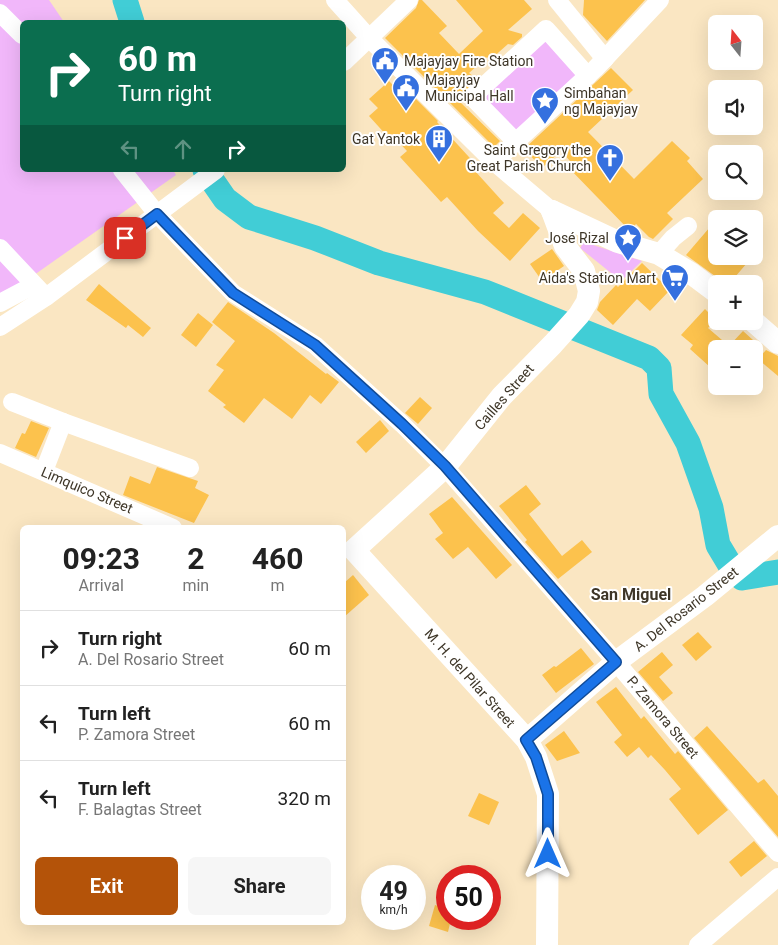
<!DOCTYPE html>
<meta charset="utf-8">
<style>
body{margin:0;font-family:Roboto,sans-serif;background:#f6f6f6;color:#222;height:100vh;display:flex;flex-direction:column;font-size:19px;white-space:nowrap}
*{box-sizing:border-box;margin:0}
p{font-size:16px;color:#767676}
.icon{flex:none;width:28px;height:28px;fill:none;stroke:currentColor;stroke-width:2;stroke-linecap:round;stroke-linejoin:round}
.map{position:relative;flex:1;overflow:hidden}
.side{position:absolute;left:20px;top:525px;width:326px;height:400px;display:flex;flex-direction:column;background:#fff;border-radius:8px;box-shadow:0 5px 20px #0002}
.side>*{flex:none}
.top-card{position:absolute;left:20px;top:20px;width:326px;height:152px;border-radius:8px;box-shadow:0 5px 20px #0002;background:#0b6e4f;color:#fff;overflow:hidden}
.needle{width:32px;rotate:343deg}
.buttons{position:absolute;left:708px;top:15px;display:grid;gap:10px}
.buttons a{display:grid;place-items:center;width:55px;height:55px;border-radius:8px;background:#fff;box-shadow:0 5px 20px #0002;font-size:25px}
.speed{position:absolute;left:361px;top:865px;display:flex;gap:10px;font-size:25px;font-weight:700;text-align:center}
.speed>*{display:grid;place-content:center;width:65px;height:65px;border-radius:50%;background:#fff;box-shadow:0 5px 20px #0002;line-height:1}
.speed small{font-size:12px;font-weight:400}
.speed .limit{border:8px solid #d22;background:#fff;color:#111}
.pin{position:absolute;display:grid;place-items:center;width:42px;height:42px;color:#fff;margin:-21px;border-radius:10px;box-shadow:0 2px 8px #0006}
.me{position:absolute;width:55px;margin:-28px;rotate:0deg;stroke-linejoin:round;filter:drop-shadow(0 0 4px #0008)}
.turn{display:flex;align-items:center;gap:18px;height:105px;padding:0 15px;font-size:22px}
.turn .icon{width:65px;height:65px;stroke-width:2.5}
.turn b{display:block;font-size:35px;line-height:42px}
.lanes{display:flex;align-items:center;height:48px;padding:0 15px;background:#0003;justify-content:center;gap:25px;direction:ltr}
.lanes .off{opacity:.35}
.eta{display:flex;justify-content:space-evenly;align-items:center;height:85px;text-align:center}
.eta b{font-size:30px;font-weight:700;line-height:35px}
.cta{display:flex;gap:10px;margin-top:auto;padding:10px 15px}
.cta a{flex:1;height:58px;border-radius:8px;background:#b45309;color:#fff;font-size:20px;font-weight:700;line-height:58px;text-align:center}
.cta a+a{background:#f6f6f6;color:#222}
ul{padding:0;list-style:none}
li{display:flex;align-items:center;gap:15px;height:75px;padding:0 15px;border-top:1px solid #e0e0e0}
li div{flex:1}
li b{display:block;font-size:19px}
li em{font-style:normal}
.map>svg:first-child{display:block}
.green{fill:#f1b7fa}
.lines{fill:none;stroke-linecap:round;stroke-linejoin:round}
.river{stroke:#41cdd6;stroke-width:25}
.building{fill:#fcc24d}
.minor{stroke:#fff;stroke-width:18}
.major{stroke:#fff;stroke-width:22}
.route-casing{stroke:#114b97;stroke-width:12}
.route{stroke:#1a73e8;stroke-width:9}
.labels{text-anchor:middle;stroke-width:4;stroke-linejoin:round;paint-order:stroke}
.poi-label{font-size:14px;fill:#3e3628;stroke:#fff;text-anchor:end}
.street-label{font-size:14px;fill:#3e3628;stroke:#fff}
.quarter-label{font-size:16px;font-weight:bold;fill:#3e3628;stroke:#fff}
</style>
<div class="map">
<svg width="778" height="945" viewBox="0 0 778 945">
<rect width="100%" height="100%" fill="#fae6c2"/>
<g class="green">
<path d="M0 0H49L64 22H22V170H173L176 175 0 299Z"/>
<path d="M546 38 580 75 515 134 481 97Z"/>
<path d="M584 242 642 261 621 281 580 248Z"/>
</g>
<g class="lines">
<g class="river">
<path d="M125 0 132 22"/>
<path d="M205 170 225 199 249 217 315 238 379 263 485 292 649 358 659 368 661 394 688 443 711 508 718 545 730 565 742 578 778 572"/>
</g>
</g>
<g class="building">
<path d="M419 0H422L447 26 439 33 459 54 483 31 456 0H524L532 9 508 30 522 34V37L513 45 508 44 490 60 487 57 469 73 473 76 469 80 472 83 458 100 500 141 494 147 385 38 416 8Z"/>
<path d="M584 0H645L607 41 583 15Z"/>
<path d="M611 68 633 90 588 132 634 179 672 141 690 158 687 161 703 179 667 213 673 219 653 239 649 237 636 224 630 231 566 165 570 161 561 151 542 168 524 149Z"/>
<path d="M389 81 398 90 403 86 438 121 437 122 479 168 475 171 504 203 493 213 509 228 523 213 540 228 510 261 478 231 447 197 441 202 400 157 407 151 391 134 388 137 369 116 378 108 369 99Z"/>
<path d="M716 220V256H753L729 284H726L686 255Z"/>
<path d="M552 249 564 266 542 281 530 264Z"/>
<path d="M642 263 670 290 650 311 637 299 613 325 597 310 600 302 616 285 618 287Z"/>
<path d="M99 284 151 328 143 337 128 325 126 328 86 300Z"/>
<path d="M228 302 274 333 326 374 327 373 339 382 321 404 310 395 292 419 264 398 244 423 223 407 226 405 208 391 224 370 216 365 235 341 212 322Z"/>
<path d="M705 309 716 320 708 328 729 346 743 331 763 349H716V360L710 367 690 349 693 345 681 335Z"/>
<path d="M198 313 213 325 196 347 181 335Z"/>
<path d="M766 350 778 356V376L758 359Z"/>
<path d="M420 397 432 408 418 424 405 413Z"/>
<path d="M380 420 389 431 366 453 356 442Z"/>
<path d="M31 421 49 428 36 457 15 448 22 433 25 434Z"/>
<path d="M157 467 198 481 195 488 209 495 194 523 123 495 130 476 150 484Z"/>
<path d="M526 485 541 504 529 514 562 556 582 540 592 552 558 579 525 542 527 540 499 506Z"/>
<path d="M452 497 512 565 496 579 468 547 453 559 435 539 443 533 429 514Z"/>
<path d="M353 575 369 595 344 617V583Z"/>
<path d="M698 632 712 647 696 661 682 645Z"/>
<path d="M581 648 594 664 556 693 542 675 554 666 556 667Z"/>
<path d="M662 652 673 665 659 677 673 693 663 701 638 672Z"/>
<path d="M616 687 641 719 644 716 675 754 678 751 728 810 698 835 669 799 681 789 665 770 651 755 648 758 639 747 627 757 614 742 622 735 596 702Z"/>
<path d="M707 726 758 783 764 779 778 796V837L694 738Z"/>
<path d="M564 731 580 753 557 761 545 745Z"/>
<path d="M479 793 499 802 489 825 468 816Z"/>
<path d="M754 841 767 856 741 877 729 862Z"/>
<path d="M435 905 448 909V919H451L448 932 429 926Z"/>
</g>
<g class="lines">
<g class="minor">
<path d="M335 0 370 39 494 162 552 211"/>
<path d="M557 0 605 59"/>
<path d="M0 13 22 35"/>
<path d="M344 62 409 0"/>
<path d="M516 142 472 97 546 29 588 76"/>
<path d="M494 162 595 69 660 0"/>
<path d="M122 170 157 214 233 293 315 345 402 424 445 467 616 662 778 853"/>
<path d="M0 248 46 297"/>
<path d="M659 254 673 238 688 226"/>
<path d="M0 303 34 285"/>
<path d="M0 327 46 297 216 170"/>
<path d="M12 402 63 422"/>
<path d="M0 453 173 528"/>
<path d="M44 471 63 422 190 468"/>
<path d="M698 945 778 877"/>
</g>
<g class="major">
<path d="M552 211 618 242 659 254 692 274 716 292"/>
<path d="M753 321 778 343"/>
<path d="M527 740 616 662 705 596 778 536"/>
<path d="M547 945 548 794 536 757 527 740 354 550 445 467 502 396 553 344 579 315 587 302 589 291 584 271 565 246 552 211"/>
</g>
</g>
<g class="lines">
<defs>
<path id="route" d="M125 238 157 214 233 293 315 345 402 424 445 466 616 662 526 740 536 757 548 794V854"/>
</defs>
<use href="#route" class="route-casing"/>
<use href="#route" class="route"/>
</g>
<defs>
<symbol id="civic-pin" viewBox="-11 -11 22 30"><path d="M0 17L-7.5 6A9.5 9.5 0 1 1 7.5 6Z" fill="#3570df" stroke="#fff"/><path d="M-.6-6.5H3V-4.5H.6V-3L4-1V1h2V6H-6V1h2V-1L-.6-3ZM-1.2 2.5V6h2.4V2.5Z" fill="#fff"/></symbol>
<symbol id="sight-pin" viewBox="-11 -11 22 30"><path d="M0 17L-7.5 6A9.5 9.5 0 1 1 7.5 6Z" fill="#3570df" stroke="#fff"/><path d="M0-6L1.8-2.2L6-1.7L2.9 1.2L3.7 5.4L0 3.3L-3.7 5.4L-2.9 1.2L-6-1.7L-1.8-2.2Z" fill="#fff"/></symbol>
<symbol id="building-pin" viewBox="-11 -11 22 30"><path d="M0 17L-7.5 6A9.5 9.5 0 1 1 7.5 6Z" fill="#3570df" stroke="#fff"/><path d="M-4-6H4V6H1V3H-1V6H-4ZM-2.5-4.3h1.7v1.8h-1.7ZM.8-4.3h1.7v1.8H.8ZM-2.5-1h1.7V.8h-1.7ZM.8-1h1.7V.8H.8Z" fill="#fff"/></symbol>
<symbol id="church-pin" viewBox="-11 -11 22 30"><path d="M0 17L-7.5 6A9.5 9.5 0 1 1 7.5 6Z" fill="#3570df" stroke="#fff"/><path d="M-1.2-6h2.4v3.5h3.3v2.4h-3.3V6h-2.4V-.1h-3.3v-2.4h3.3Z" fill="#fff"/></symbol>
<symbol id="supermarket-pin" viewBox="-11 -11 22 30"><path d="M0 17L-7.5 6A9.5 9.5 0 1 1 7.5 6Z" fill="#3570df" stroke="#fff"/><path d="M-6-5.5h2.5l.6 2H6L4.5 2H-2.5L-4.4-4H-6ZM-1.5 3.2a1.3 1.3 0 1 0 .1 0ZM3 3.2a1.3 1.3 0 1 0 .1 0Z" fill="#fff"/></symbol>
</defs>
<g fill-rule="evenodd">
<use href="#civic-pin" x="369" y="45" width="32" height="43"/>
<use href="#civic-pin" x="390" y="72" width="32" height="43"/>
<use href="#sight-pin" x="529" y="85" width="32" height="43"/>
<use href="#building-pin" x="423" y="123" width="32" height="43"/>
<use href="#church-pin" x="594" y="142" width="32" height="43"/>
<use href="#sight-pin" x="612" y="222" width="32" height="43"/>
<use href="#supermarket-pin" x="659" y="262" width="32" height="43"/>
</g>
<g class="labels">
<g class="poi-label">
<text x="404" y="66" text-anchor="start">Majayjay Fire Station</text>
<text x="425" y="85" text-anchor="start">Majayjay<tspan x="425" dy="16">Municipal Hall</tspan></text>
<text x="564" y="98" text-anchor="start">Simbahan<tspan x="564" dy="16">ng Majayjay</tspan></text>
<text x="420" y="144">Gat Yantok</text>
<text x="591" y="155">Saint Gregory the<tspan x="591" dy="16">Great Parish Church</tspan></text>
<text x="609" y="243">José Rizal</text>
<text x="656" y="283">Aida's Station Mart</text>
</g>
<g class="street-label">
<text transform="translate(504 397) rotate(-49)" y="5">Cailles Street</text>
<text transform="translate(87 490) rotate(23)" y="5">Limquico Street</text>
<text transform="translate(686 609) rotate(-38)" y="5">A. Del Rosario Street</text>
<text transform="translate(470 678) rotate(48)" y="5">M. H. del Pilar Street</text>
<text transform="translate(663 717) rotate(50)" y="5">P. Zamora Street</text>
</g>
<g class="quarter-label">
<text x="631" y="600">San Miguel</text>
</g>
</g>
</svg>
<div class="buttons">
<a><svg class="needle" viewBox="-14 -14 28 28"><path d="M0-13l5 13h-10z" fill="#e53935"/><path d="M0 13l5-13h-10z" fill="#767676"/></svg></a>
<a><svg class="icon" aria-label="sound" viewBox="0 0 24 24"><path d="M4 9h4l5-4v14l-5-4H4zM17 9q2 3 0 6"/></svg></a>
<a><svg class="icon" aria-label="search" viewBox="0 0 24 24"><circle cx="10" cy="10" r="6"/><path d="M15 15l6 6"/></svg></a>
<a><svg class="icon" aria-label="layers" viewBox="0 0 24 24"><path d="M12 4l9 5-9 5-9-5zM3 14l9 5 9-5"/></svg></a>
<a>+</a>
<a>−</a>
</div>
<div class="speed"><div>49<small>km/h</small></div><div class="limit">50</div></div>
<div class="pin" style="left:125px;top:238px;background:#d93025"><svg class="icon" aria-label="arrive" viewBox="0 0 24 24"><path d="M6 21V4h12l-3 4 3 4H6"/></svg></div>
<svg class="me" style="left:548px;top:854px" viewBox="-20 -20 40 40"><path d="M0-17L14 15 0 8-14 15z" fill="#1a73e8" stroke="#fff" stroke-width="4"/></svg>
<div class="top-card">
<div class="turn"><svg class="icon" aria-label="right" viewBox="0 0 24 24"><path d="M7 20v-9h11M14 6l5 5-5 5"/></svg><div><b>60 m</b>Turn right</div></div>
<div class="lanes"><svg class="icon off" aria-label="left" viewBox="0 0 24 24"><path d="M17 20v-9H6M10 6l-5 5 5 5"/></svg><svg class="icon off" aria-label="ahead" viewBox="0 0 24 24"><path d="M12 20V5M6 11l6-6 6 6"/></svg><svg class="icon" aria-label="right" viewBox="0 0 24 24"><path d="M7 20v-9h11M14 6l5 5-5 5"/></svg></div>
</div>
<section class="side">
<div class="eta">
<div><b>09:23</b><p>Arrival</p></div>
<div><b>2</b><p>min</p></div>
<div><b>460</b><p>m</p></div>
</div>
<ul>
<li><svg class="icon" aria-label="right" viewBox="0 0 24 24"><path d="M7 20v-9h11M14 6l5 5-5 5"/></svg><div><b>Turn right</b><p>A. Del Rosario Street</p></div><em>60 m</em></li>
<li><svg class="icon" aria-label="left" viewBox="0 0 24 24"><path d="M17 20v-9H6M10 6l-5 5 5 5"/></svg><div><b>Turn left</b><p>P. Zamora Street</p></div><em>60 m</em></li>
<li><svg class="icon" aria-label="left" viewBox="0 0 24 24"><path d="M17 20v-9H6M10 6l-5 5 5 5"/></svg><div><b>Turn left</b><p>F. Balagtas Street</p></div><em>320 m</em></li>
</ul>
<div class="cta"><a>Exit</a><a>Share</a></div>
</section>
</div>
